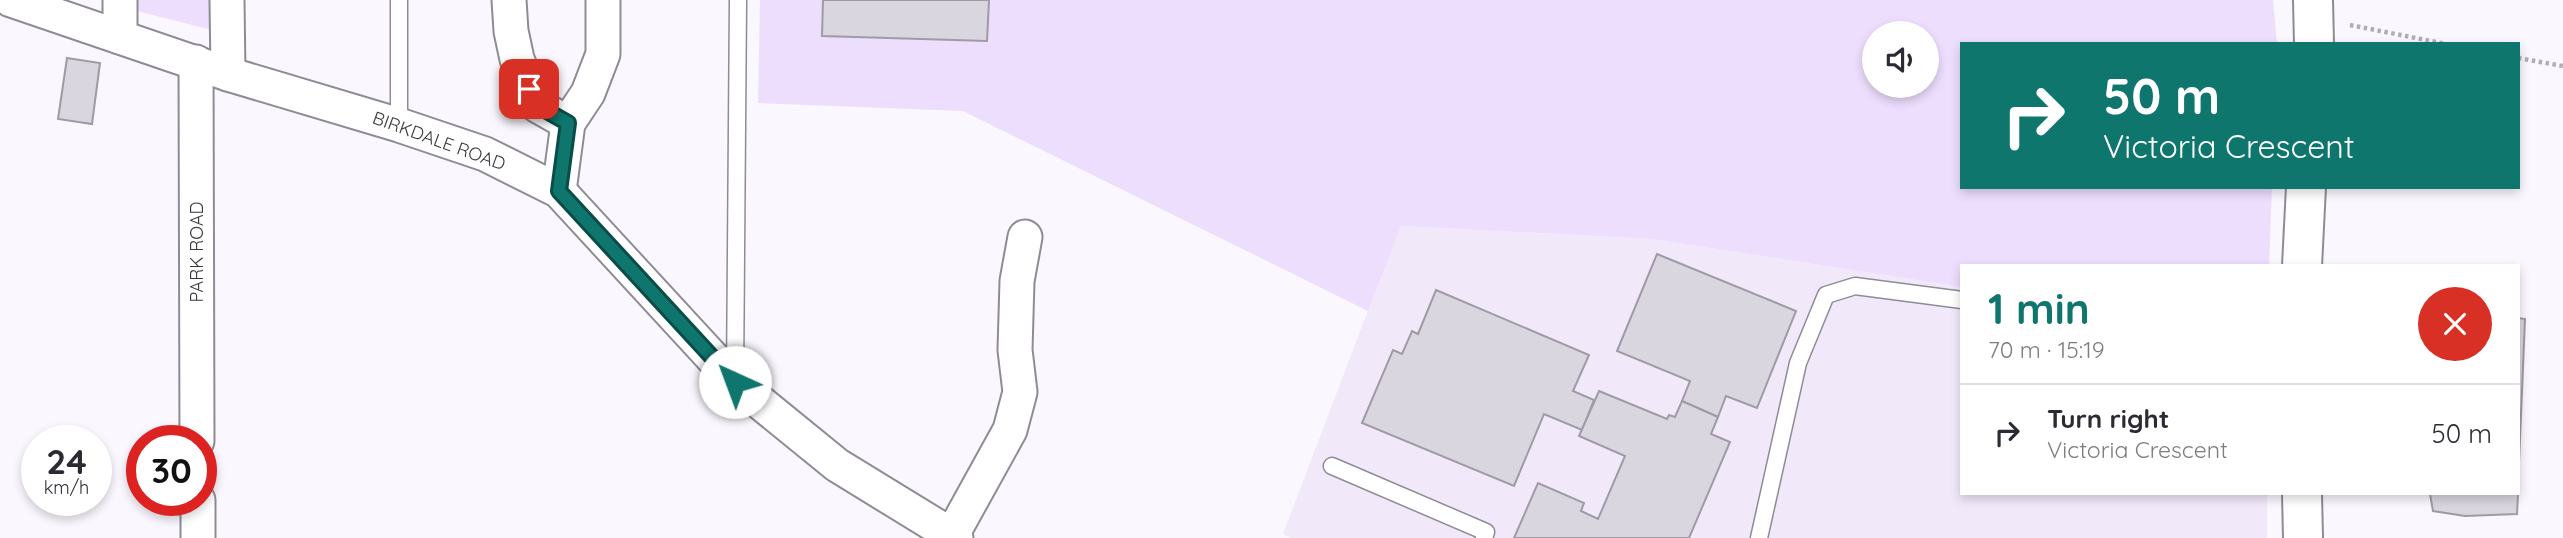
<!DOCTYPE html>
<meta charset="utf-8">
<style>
body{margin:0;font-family:Quicksand,sans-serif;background:#f7f7f7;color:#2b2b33;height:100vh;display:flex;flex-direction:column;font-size:26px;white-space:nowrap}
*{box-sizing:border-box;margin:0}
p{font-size:23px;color:#7c7c81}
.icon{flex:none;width:38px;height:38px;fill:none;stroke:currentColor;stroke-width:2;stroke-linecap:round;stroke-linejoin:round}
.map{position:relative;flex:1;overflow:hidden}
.sheet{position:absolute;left:1960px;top:264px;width:560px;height:231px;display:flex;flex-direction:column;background:#fff;border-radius:0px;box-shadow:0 4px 10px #0003}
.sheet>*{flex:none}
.guide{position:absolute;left:1960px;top:42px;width:560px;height:147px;border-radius:0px;box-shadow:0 4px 10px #0003;background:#0f766e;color:#fff;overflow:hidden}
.controls{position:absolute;left:1862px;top:21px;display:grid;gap:14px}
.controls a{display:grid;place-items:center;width:77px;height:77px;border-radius:50%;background:#fff;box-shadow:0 4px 10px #0003;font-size:35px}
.speed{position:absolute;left:21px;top:425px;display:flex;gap:14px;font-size:35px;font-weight:700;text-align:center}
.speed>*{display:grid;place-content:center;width:91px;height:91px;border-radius:50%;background:#fff;box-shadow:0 4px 10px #0003;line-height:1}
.speed small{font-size:18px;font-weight:400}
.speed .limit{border:10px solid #d22;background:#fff;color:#111}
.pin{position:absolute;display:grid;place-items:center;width:60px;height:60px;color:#fff;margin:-30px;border-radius:14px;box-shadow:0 4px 10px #0006}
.me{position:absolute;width:77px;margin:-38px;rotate:317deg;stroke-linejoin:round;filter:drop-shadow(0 0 5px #0008)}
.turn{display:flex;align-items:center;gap:24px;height:147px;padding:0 28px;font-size:32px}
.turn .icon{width:91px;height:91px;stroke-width:2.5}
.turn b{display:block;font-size:49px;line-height:60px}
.round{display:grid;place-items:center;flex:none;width:74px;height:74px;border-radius:37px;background:#f7f7f7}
.overview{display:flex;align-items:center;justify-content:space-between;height:119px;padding:0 28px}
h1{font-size:42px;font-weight:800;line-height:52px;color:#0f766e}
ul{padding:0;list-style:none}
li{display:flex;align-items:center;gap:21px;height:98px;padding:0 28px;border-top:2px solid #e1e1e2}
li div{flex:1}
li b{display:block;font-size:26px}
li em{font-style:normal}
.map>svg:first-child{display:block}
.built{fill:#f1e9fa}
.green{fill:#eddefe;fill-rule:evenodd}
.building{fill:#dad6df;stroke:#9f9ba4;stroke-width:2}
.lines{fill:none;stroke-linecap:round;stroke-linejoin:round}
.lane-casing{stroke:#8f8b94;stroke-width:19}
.street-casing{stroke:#8f8b94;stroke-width:37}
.primary-casing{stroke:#8f8b94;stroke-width:42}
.path{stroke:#b0aeb4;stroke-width:4.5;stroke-dasharray:3.5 3.5;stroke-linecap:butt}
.lane{stroke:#fff;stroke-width:16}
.street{stroke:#fff;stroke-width:33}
.primary{stroke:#fff;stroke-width:38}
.route-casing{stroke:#0a4d48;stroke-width:18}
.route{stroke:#0f766e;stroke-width:12}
.labels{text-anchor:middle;stroke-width:5;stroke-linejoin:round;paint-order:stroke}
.street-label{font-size:18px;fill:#38363a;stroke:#fff}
</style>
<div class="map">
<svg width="2563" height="538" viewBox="0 0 2563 538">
<rect width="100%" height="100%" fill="#faf8fe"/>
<path class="built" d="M1400 226 1652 239 1962 287V494H2267V538H1291L1283 534Z"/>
<g class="green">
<path d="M133 0H211L212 30 133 10Z"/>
<path d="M760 0H2273L2277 44H1962V187H2272L2269 266H1962V287L1652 239 1401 226 1368 311 963 111 758 103ZM1874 33H1927V86H1874Z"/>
</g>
<g class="building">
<path d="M823 0H989L987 41 822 36Z"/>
<path d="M67 58 100 63 92 124 58 119Z"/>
<path d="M1657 254 1796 311 1757 408 1726 396 1718 417 1682 401 1690 381 1617 351Z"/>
<path d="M1436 290 1589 355 1573 391 1594 400 1582 430 1544 414 1514 486 1362 423 1393 350 1402 354 1412 331 1418 334Z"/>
<path d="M2518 318 2525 319 2518 487Z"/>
<path d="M1599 391 1667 419 1669 415 1675 417 1682 401 1718 417 1711 434 1730 442 1689 538H1514L1538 483 1584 503 1581 511 1598 519 1625 456 1579 436Z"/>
<path d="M2430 494H2518L2517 514 2465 516 2433 511Z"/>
</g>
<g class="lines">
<defs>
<g id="lane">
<path d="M399 0V125"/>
<path d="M735 380 738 0"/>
<path d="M1332 466 1486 532 1484 538"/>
<path d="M1759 538 1798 363 1826 295 1855 286 1962 300"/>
</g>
<g id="street">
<path d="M11 0 228 74 399 125 485 154 559 191 735 382 837 465 956 538"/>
<path d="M227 0 228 74"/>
<path d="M509 0 511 31 517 59 529 89 538 106 568 123"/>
<path d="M120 37V0"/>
<path d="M196 62 197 441"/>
<path d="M559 191 568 123 588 93 603 54V0"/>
<path d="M198 500V538"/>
<path d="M952 535 1010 430 1020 392 1015 350 1017 281 1025 237"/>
</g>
<g id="primary">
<path d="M2313 0 2314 44"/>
<path d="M2302 266 2306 187"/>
<path d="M2302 494 2303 538"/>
</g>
</defs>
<use href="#lane" class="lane-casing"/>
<use href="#street" class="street-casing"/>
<use href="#primary" class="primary-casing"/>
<g class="path">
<path d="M2350 25 2446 44"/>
<path d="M2518 58 2563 66"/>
</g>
<use href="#lane" class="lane"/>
<use href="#street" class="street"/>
<use href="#primary" class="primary"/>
</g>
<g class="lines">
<defs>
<path id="route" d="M529 89 538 106 568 123 559 191 735 382"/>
</defs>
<use href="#route" class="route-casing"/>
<use href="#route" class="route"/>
</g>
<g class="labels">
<g class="street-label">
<text transform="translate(439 141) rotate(20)" y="6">BIRKDALE ROAD</text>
<text transform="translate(197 252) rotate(-90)" y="6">PARK ROAD</text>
</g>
</g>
</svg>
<div class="controls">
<a><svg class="icon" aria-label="sound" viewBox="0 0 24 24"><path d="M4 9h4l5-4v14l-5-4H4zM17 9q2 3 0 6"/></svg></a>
</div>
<div class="speed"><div>24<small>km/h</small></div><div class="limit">30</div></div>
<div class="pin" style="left:529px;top:89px;background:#d93025"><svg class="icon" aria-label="arrive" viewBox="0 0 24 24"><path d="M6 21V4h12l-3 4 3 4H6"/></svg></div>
<svg class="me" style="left:735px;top:382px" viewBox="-20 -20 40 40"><circle r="19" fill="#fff"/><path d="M0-13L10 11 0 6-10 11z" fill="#0f766e"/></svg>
<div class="guide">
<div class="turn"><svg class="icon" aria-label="right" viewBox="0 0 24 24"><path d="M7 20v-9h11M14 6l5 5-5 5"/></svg><div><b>50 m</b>Victoria Crescent</div></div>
</div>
<section class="sheet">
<div class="overview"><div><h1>1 min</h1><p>70 m · 15:19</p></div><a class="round" style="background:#d93025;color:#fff"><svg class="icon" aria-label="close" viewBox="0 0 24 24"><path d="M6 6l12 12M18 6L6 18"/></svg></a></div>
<ul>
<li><svg class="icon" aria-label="right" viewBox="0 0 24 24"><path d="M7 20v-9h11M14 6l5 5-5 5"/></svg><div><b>Turn right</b><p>Victoria Crescent</p></div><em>50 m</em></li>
</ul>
</section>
</div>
